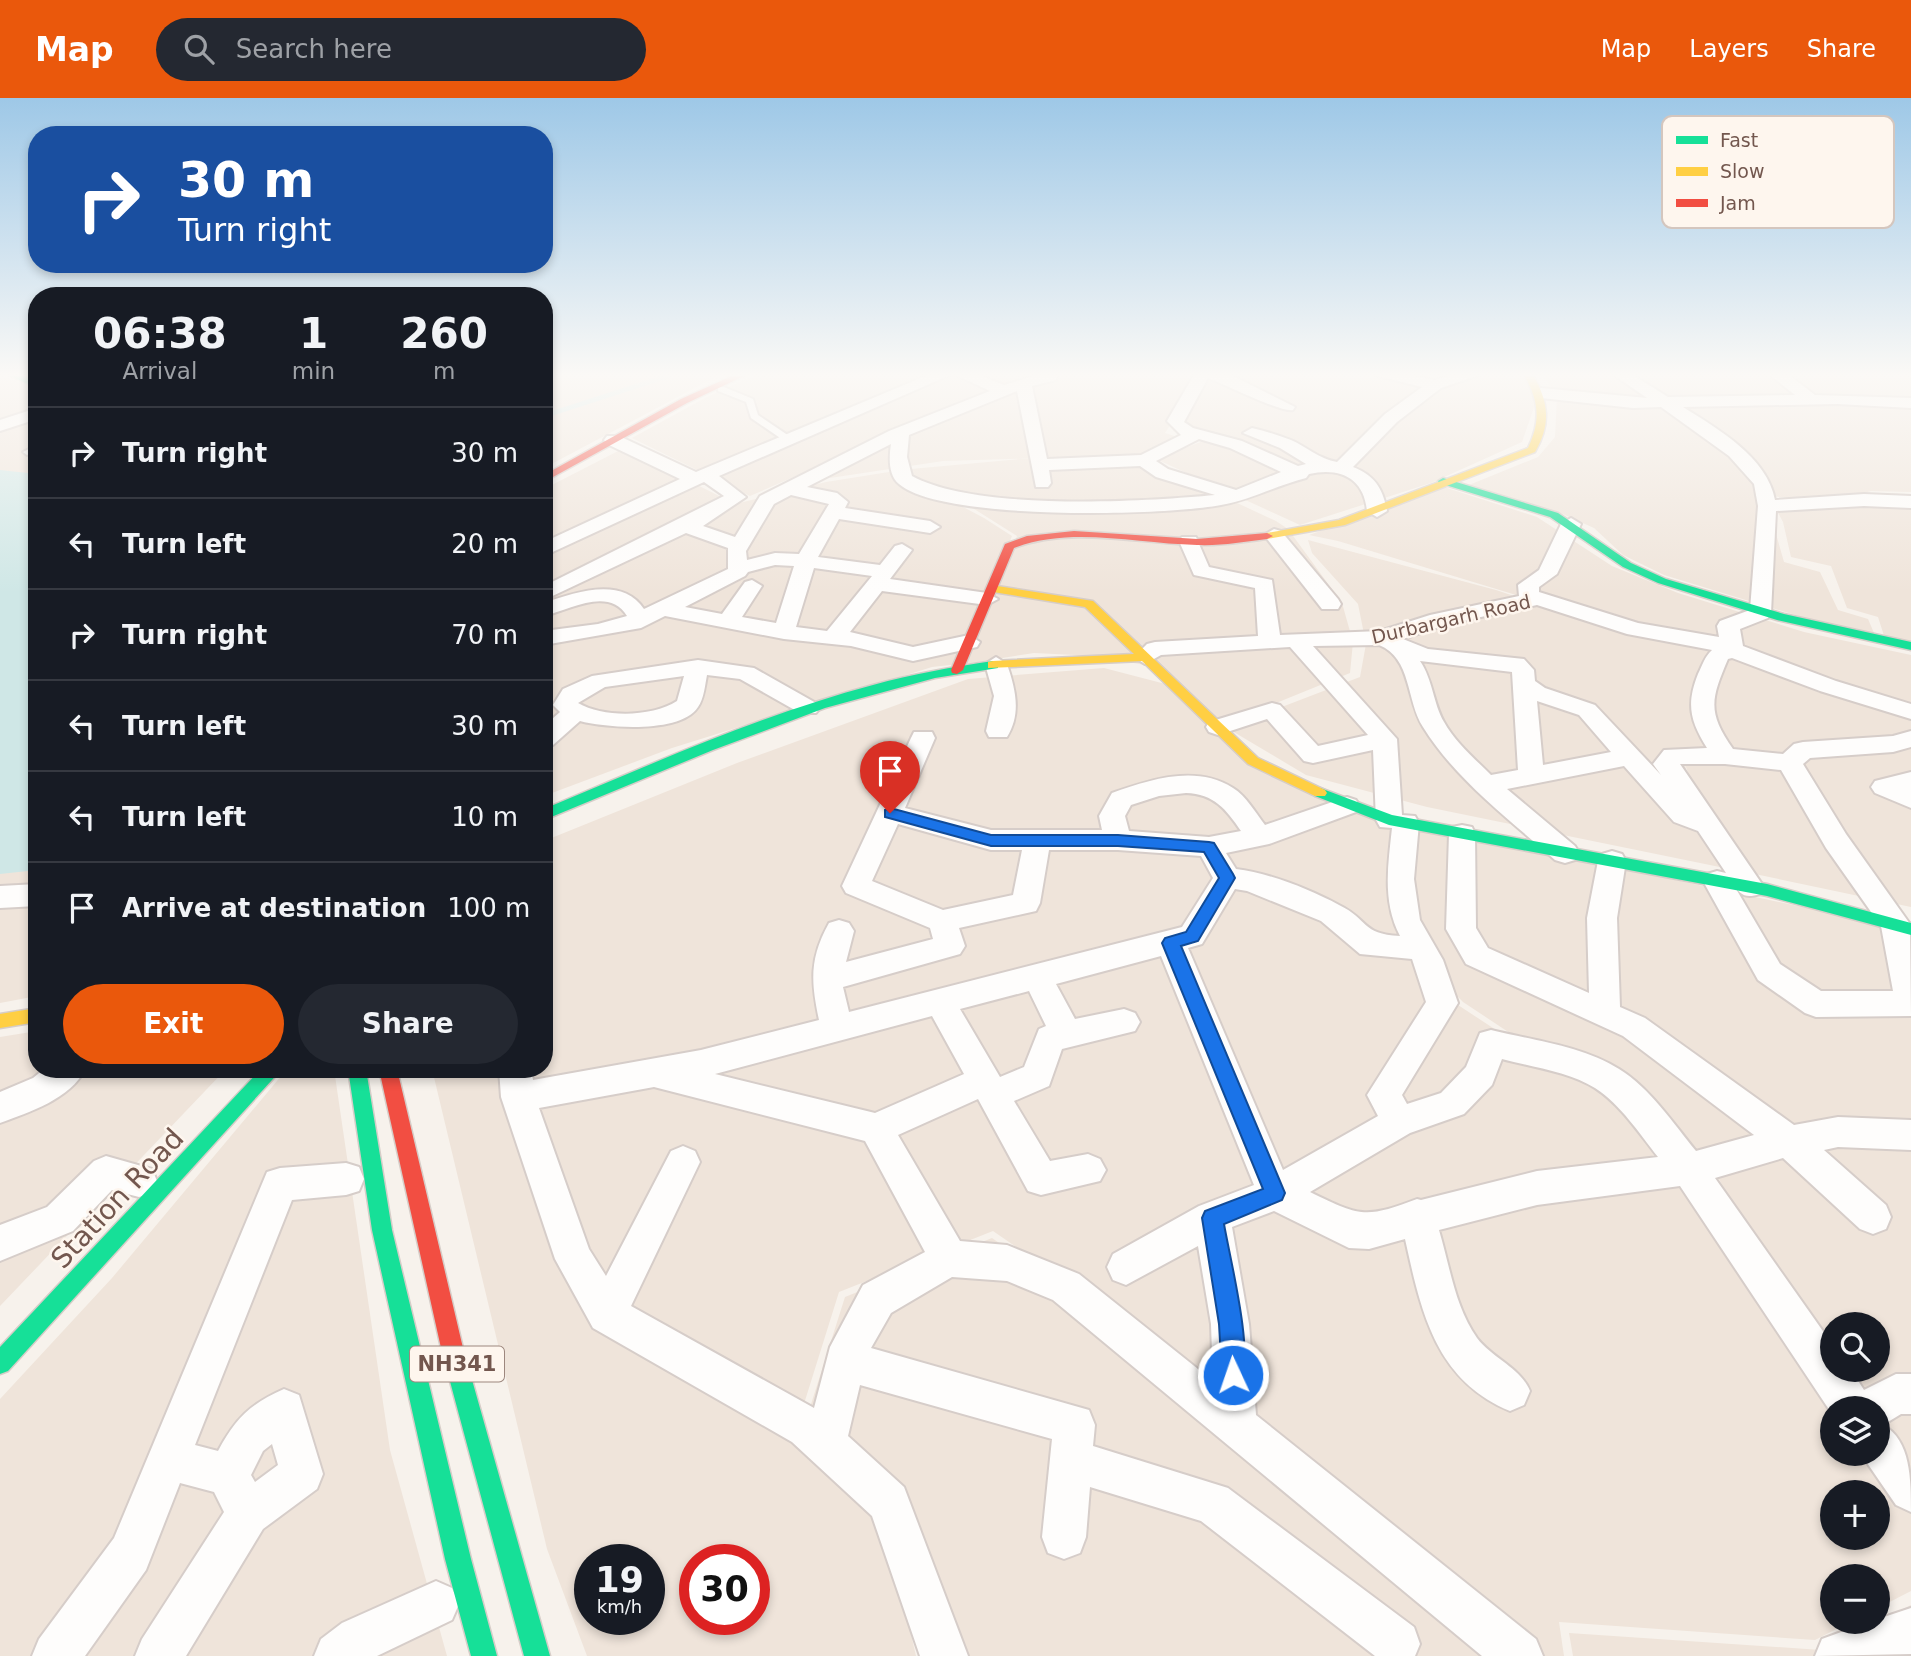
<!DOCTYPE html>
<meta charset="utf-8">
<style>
body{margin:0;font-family:"DejaVu Sans",sans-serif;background:#242831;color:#f1f3f6;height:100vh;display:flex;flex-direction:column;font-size:26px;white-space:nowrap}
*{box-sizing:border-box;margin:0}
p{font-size:23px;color:#9ea1a6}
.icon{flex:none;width:38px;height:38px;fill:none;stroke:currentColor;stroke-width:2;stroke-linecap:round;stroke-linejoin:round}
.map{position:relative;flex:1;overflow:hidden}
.drawer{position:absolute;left:28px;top:189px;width:525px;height:791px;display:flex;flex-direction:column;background:#171b24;border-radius:28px;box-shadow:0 4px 10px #0003}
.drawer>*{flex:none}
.guide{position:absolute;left:28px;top:28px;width:525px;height:147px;border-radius:28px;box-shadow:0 4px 10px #0003;background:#1a4fa0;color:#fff;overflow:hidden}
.tools{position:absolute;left:1820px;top:1214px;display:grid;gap:14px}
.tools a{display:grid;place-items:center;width:70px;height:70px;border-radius:50%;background:#171b24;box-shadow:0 4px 10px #0003;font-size:35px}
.speed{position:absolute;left:574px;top:1446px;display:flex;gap:14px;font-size:35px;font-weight:700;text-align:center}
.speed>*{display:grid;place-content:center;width:91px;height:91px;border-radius:50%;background:#171b24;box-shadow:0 4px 10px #0003;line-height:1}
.speed small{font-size:18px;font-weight:400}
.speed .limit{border:10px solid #d22;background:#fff;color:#111}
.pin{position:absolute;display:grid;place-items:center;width:60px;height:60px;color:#fff;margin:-72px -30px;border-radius:50% 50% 50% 0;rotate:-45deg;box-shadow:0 0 7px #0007}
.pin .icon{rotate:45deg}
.me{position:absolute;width:77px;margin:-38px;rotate:357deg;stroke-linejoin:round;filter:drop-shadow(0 0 5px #0008)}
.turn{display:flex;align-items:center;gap:24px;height:147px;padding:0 35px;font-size:32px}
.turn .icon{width:91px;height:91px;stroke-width:2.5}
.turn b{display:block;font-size:49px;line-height:60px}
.eta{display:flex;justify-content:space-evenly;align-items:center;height:119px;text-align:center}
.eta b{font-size:42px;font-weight:700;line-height:49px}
.cta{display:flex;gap:14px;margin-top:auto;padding:14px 35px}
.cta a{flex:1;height:80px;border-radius:42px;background:#ea580c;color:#fff;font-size:28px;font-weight:700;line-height:80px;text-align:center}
.cta a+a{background:#242831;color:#f1f3f6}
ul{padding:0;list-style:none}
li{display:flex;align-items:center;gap:21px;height:91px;padding:0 35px;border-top:2px solid #363941}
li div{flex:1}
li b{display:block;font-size:26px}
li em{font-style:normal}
header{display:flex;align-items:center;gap:42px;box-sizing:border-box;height:98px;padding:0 35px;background:#ea580c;color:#fff}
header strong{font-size:33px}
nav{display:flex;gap:38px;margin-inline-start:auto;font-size:24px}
.search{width:490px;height:63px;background:#242831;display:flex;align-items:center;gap:18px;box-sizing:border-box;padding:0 24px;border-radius:38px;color:#9ea1a6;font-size:26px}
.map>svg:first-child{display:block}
.residential{fill:#efe4da;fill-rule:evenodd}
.water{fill:#cfe7e6}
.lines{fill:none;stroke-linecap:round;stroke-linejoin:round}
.stream{stroke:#cfe7e6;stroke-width:4.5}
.lane-casing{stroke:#d6cdc9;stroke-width:4}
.street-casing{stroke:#d6cdc9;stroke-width:4}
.fast-casing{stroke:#d6cdc8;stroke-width:3}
.slow-casing{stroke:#d6cdc8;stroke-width:3}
.jam-casing{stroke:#d6cdc8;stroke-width:3}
.lane{fill:#fefdfc;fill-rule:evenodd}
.street{fill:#fefdfc;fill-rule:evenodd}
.fast{fill:#16e098;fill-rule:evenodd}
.slow{fill:#ffcf43;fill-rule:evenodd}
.jam{fill:#f24e42;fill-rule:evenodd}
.route{fill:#1a73e8;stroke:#114b97;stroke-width:2}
.labels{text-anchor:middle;stroke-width:5;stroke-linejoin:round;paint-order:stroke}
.far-street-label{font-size:19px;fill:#73574e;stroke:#fef6ee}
.shield{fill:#fef6ee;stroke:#9d877e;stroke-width:2}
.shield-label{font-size:21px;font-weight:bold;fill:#73574e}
.near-street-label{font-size:28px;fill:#73574e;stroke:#fef6ee}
.key{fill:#fef6ee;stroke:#d4c6be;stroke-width:2}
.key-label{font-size:19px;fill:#73574e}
</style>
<header>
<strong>Map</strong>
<div class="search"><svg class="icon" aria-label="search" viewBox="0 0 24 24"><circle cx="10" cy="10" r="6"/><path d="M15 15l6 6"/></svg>Search here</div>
<nav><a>Map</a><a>Layers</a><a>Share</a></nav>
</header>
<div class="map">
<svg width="1911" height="1558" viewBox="0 0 1911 1558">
<rect width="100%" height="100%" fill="#f7f2ec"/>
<g class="residential">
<path d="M0 277 37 291V898L0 905Z"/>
<path d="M544 277H719L544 370Z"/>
<path d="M755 277H1027L750 398 632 340 705 300Z"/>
<path d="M1036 277H1202L1165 335 1190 343 1153 357 943 363 830 380 832 370Z"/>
<path d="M1208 277H1360L1393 283H1452L1478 277H1522L1539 295 1522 344 1431 385 1300 427 1156 361 1206 342 1173 333Z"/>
<path d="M1543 277H1618L1712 342 1751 378 1772 422 1784 464 1820 474 1838 512 1868 521 1877 542 1664 477 1623 457 1594 430 1558 414 1469 387 1538 359 1555 339 1557 298Z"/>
<path d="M1623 277H1911V394L1871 393 1832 404 1771 398 1760 380Z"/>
<path d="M624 350 735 406 826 384 895 373 984 420 1012 438 959 566 932 569 672 650 544 698V391Z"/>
<path d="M1020 361H1142L1276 423 1288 431 1342 505 1353 544 1350 575 1266 609 1220 624 1150 568 1096 558 1034 555 965 566 1017 438 960 402 900 372Z"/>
<path d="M1444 389 1537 419 1612 468 1678 495 1804 534 1911 557V612L1760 556 1599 522 1338 443 1309 437Z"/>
<path d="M1877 395 1911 396V552L1887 547 1878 519 1847 510 1831 468 1791 459 1783 424 1771 402 1842 408Z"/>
<path d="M1308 442 1496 492 1597 526 1713 550 1700 607 1715 551 1911 617V809L1750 775 1697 702 1681 654 1695 701 1749 775 1427 709 1306 677 1227 630 1360 579 1366 546 1358 506 1312 455Z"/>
<path d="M1104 570 1177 589 1250 668 1390 721 1409 855 1458 907 1525 951 1631 1010 1832 1311V1356H1878L1911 1406V1493L1878 1510V1479H1832V1524H1850L1815 1542 1559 1524 1564 1558H1516L1137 1233 993 1133 839 1194 798 1325 887 1432 916 1558H587L547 1451 432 971H544V743L737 665 968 581ZM1832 1395H1878V1440H1832ZM590 1461H649V1521H590ZM695 1461H754V1521H695Z"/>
<path d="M1397 723 1911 832V1394L1878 1344V1311L1835 1280 1710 1066 1634 1006 1528 947 1463 904 1415 855ZM1832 1227H1878V1272H1832Z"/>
<path d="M37 933V971H226L0 1208V939Z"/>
<path d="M287 971H334L390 1352 447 1558H0V1301L112 1180Z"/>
<path d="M992 1140 1133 1238 1503 1558H925L894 1427 806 1322 845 1199Z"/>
<path d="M1911 1507V1558H1573L1569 1535 1821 1552Z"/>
</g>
<path class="water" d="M0 372 37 376V772L0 776Z"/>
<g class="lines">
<path class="stream" d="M544 318 671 277"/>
<defs>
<g id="lane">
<path d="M718 289H724L753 301 758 317 792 340V344H786L751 320 746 304 718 293Z"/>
<path d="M37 347V353L27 357 23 354Z"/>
</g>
<g id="street">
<path d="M928 277H950L719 378 746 399 703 428 735 439 760 398 889 333 990 293 956 277H979L1004 287 1037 277H1057L1056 282 1032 288 1047 361 1141 357 1181 337 1167 323 1194 277H1231L1295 309 1293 312C1282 315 1224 286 1208 280L1184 324 1193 330 1242 343 1298 368 1306 366 1280 350 1243 335 1252 330C1265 333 1278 337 1291 342 1307 349 1319 361 1337 364L1385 316 1422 289 1374 277H1409L1435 282 1452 277H1479L1441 290 1397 324 1353 369C1374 377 1383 390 1387 413L1377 419 1367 413C1364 380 1340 369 1309 376L1306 380C1278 387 1250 402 1221 407 1163 418 941 423 899 386 888 377 889 359 891 346L807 389 837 395 848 404 845 410 930 423 940 429 930 435 839 421 818 459 880 467 895 448 902 446 912 452 890 481 987 495 998 501 987 507 882 493 850 534 913 549 969 537 980 544 977 549 913 563 851 548 784 541 665 518 641 530 544 547V533L598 526 627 518C609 488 569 512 544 518V505C576 494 622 478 644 511L728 471V450L686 435 544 502V488L724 398 704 384 544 458V444L680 381 607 346 604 342 607 338H619L696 374ZM1017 293 1036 389H1048L1051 385 1049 372 1140 368 1156 379 1215 397C1140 404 976 413 912 378L907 359 909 337ZM1199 341 1230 350 1281 374 1236 392 1168 371 1156 363ZM791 397 829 406 799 456 775 455 747 462 746 453 774 406ZM775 467 794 468 776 525 742 519 762 488 752 482 745 484 722 516 685 509 745 478 748 474ZM814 470 872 478 827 533 796 529Z"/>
<path d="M1614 277H1633L1668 299 1795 297 1770 277H1789L1815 297 1911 300V310L1837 306 1683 309C1718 331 1767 359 1775 402L1864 396 1911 398V410L1864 408 1776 413 1771 515 1768 520 1740 531 1743 548 1836 583 1911 606V621L1820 593 1732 560 1728 561C1711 601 1707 614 1733 651L1783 656 1794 646 1803 644 1893 638 1911 633V649L1893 654 1810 660 1803 666 1846 736 1910 826 1911 918 1816 919 1805 915 1758 882 1703 783 1707 776 1717 773 1726 775 1698 733 1674 724 1624 668 1507 691 1575 748 1579 755 1575 762 1565 765 1555 762C1509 721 1456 682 1423 629 1406 603 1412 560 1379 547L1313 548 1397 641 1402 717 1415 718 1419 725 1414 781 1420 822 1443 862 1458 905 1402 997 1407 1006 1441 995 1466 969 1480 935 1491 932C1532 942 1583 948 1619 971 1650 990 1673 1025 1696 1053L1754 1037 1623 938 1466 866 1446 831 1449 736 1452 729 1462 727 1472 729 1475 736 1476 830 1488 850 1589 895 1587 820 1598 763 1602 756 1612 753 1622 756 1626 763 1617 820 1620 909 1645 920 1794 1027 1838 1019 1911 1022V1052L1838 1049 1824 1052 1886 1107 1891 1119 1886 1131 1873 1136 1860 1131 1783 1060 1715 1080 1832 1246V1272H1851L1864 1292 1896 1276H1911V1316H1901L1883 1327C1911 1342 1911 1382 1911 1414L1896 1407 1861 1356H1878V1311H1832V1316L1680 1088 1537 1107 1439 1132C1450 1169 1455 1209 1477 1240 1493 1261 1520 1269 1530 1293L1524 1307 1510 1313C1435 1282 1421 1213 1405 1141L1369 1151 1349 1150 1274 1113 1232 1129 1249 1226 1256 1317 1536 1541 1543 1558H1482L1053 1202 1007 1183 952 1179 891 1215 871 1250 1089 1312 1095 1327 1093 1348 1228 1390 1414 1529 1420 1546 1415 1558H1375L1201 1423 1090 1389 1086 1439 1080 1455 1064 1461 1048 1455 1042 1439 1052 1341 860 1287 848 1338 904 1389 968 1558H920L872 1418 792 1344 593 1230 555 1161 501 999 499 971H531L533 982 701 952 819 922C811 884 809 861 829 825L839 822 849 825 854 833 846 864 933 841 930 830 846 795 842 788 911 640 914 634H932L935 640 905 710 991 732H1102L1099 718 1112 695C1149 682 1196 666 1233 690 1246 698 1255 714 1265 727L1347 699 1356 702 1360 708 1356 714 1269 746 1226 755 1236 771C1269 775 1309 791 1339 807 1369 821 1360 836 1400 838 1382 804 1388 767 1392 730L1380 729 1376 722 1373 652 1313 665 1304 663 1267 621 1218 637 1209 634 1206 629 1209 624 1272 605 1280 607 1318 648 1368 637 1290 549 1161 557 1145 566 1134 559 1147 546 1155 544 1258 538 1255 490 1194 477 1179 443 1182 439H1196L1209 469 1272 482 1280 537 1380 533 1430 517 1519 498 1518 487 1539 472 1561 426 1571 420 1581 426 1557 476 1539 489V494L1638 525 1719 539 1717 528 1720 523 1750 512 1758 408 1754 386 1729 358 1661 309 1633 310 1541 300 1533 295 1541 290 1647 300ZM1537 507 1627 536 1712 552C1705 558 1702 568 1698 576 1686 606 1690 623 1707 650L1664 652 1653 666 1661 677 1595 607 1545 590 1535 583 1534 572 1524 561 1428 551 1403 541 1444 527ZM1420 563 1512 574 1518 672 1491 677C1475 661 1455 644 1444 624 1433 605 1433 582 1420 563ZM1537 603 1579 617 1611 654 1543 667ZM1680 666H1725L1781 672 1826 750 1881 828 1893 893H1821L1780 866 1732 784C1740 797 1745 801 1760 796L1764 789ZM1186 695C1214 696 1226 711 1241 733L1209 739 1129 733 1125 718 1131 707 1159 698ZM898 726 991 752H1022L1013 797 943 812 872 783ZM1049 752H1118L1201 758 1213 780 1182 829 849 914 843 889 960 856 965 848 959 830 1036 813 1040 805ZM1235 791 1247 793 1321 823 1360 856 1412 861 1426 904 1367 997 1378 1018 1283 1072 1188 850 1202 846ZM1161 858 1254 1087 1199 1108 1113 1156 1107 1169 1113 1182 1126 1187 1198 1148 1211 1226 1213 1283 1079 1176 1007 1147 960 1143 898 1037 978 1001 1028 1093 1041 1097 1100 1083 1106 1072 1100 1061 1088 1056 1050 1063 1014 1003 1049 988 1062 951 1135 933 1140 924 1135 915 1124 911 1075 921 1056 886ZM1029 893 1046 928 1039 931 1024 969 1000 979 960 911ZM932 918 964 976 875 1015 715 976ZM1502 961C1532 969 1569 974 1595 990 1621 1007 1639 1035 1658 1059L1537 1073 1421 1102 1417 1101C1365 1121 1359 1118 1310 1094L1410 1035 1464 1016 1492 987ZM654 989 865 1043 925 1154 863 1187 830 1249 814 1310 631 1208 700 1064 695 1053 683 1048 671 1053 606 1178 589 1151 539 1010Z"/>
<path d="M37 310V321L0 333V322Z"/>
<path d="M1274 431 1281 433 1338 501 1341 506 1338 511H1322L1264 437Z"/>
<path d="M996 559 1007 566C1015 590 1022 615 1007 639H989L986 633 994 598 985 566Z"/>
<path d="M698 562 754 570 816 605 820 610 816 615H800L740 581 707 577C705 587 704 601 698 609 681 636 606 630 580 623L553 647 544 649V628L560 614 553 607 563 591 592 578ZM684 578 677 603C652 619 604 620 578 605L605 589Z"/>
<path d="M1911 674V710L1875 695 1871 689 1875 683Z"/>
<path d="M37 786V808L0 810V788Z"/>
<path d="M44 971H85C71 1001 29 1014 0 1025V994L33 980Z"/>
<path d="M106 1058 152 1071 157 1083 152 1095 139 1099 112 1092 73 1133 0 1163V1127L47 1109 94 1063Z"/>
<path d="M346 1065 359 1069 364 1081 359 1093 346 1097 292 1102 195 1347 218 1353C235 1321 250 1306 284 1291L299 1297 323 1376 317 1391 263 1431 186 1558H135L142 1541 224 1414 214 1394 180 1385 146 1472 85 1558H32L39 1541 114 1440 267 1074 280 1070ZM272 1346 278 1367 255 1384 251 1377 263 1353Z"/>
<path d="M436 1483 452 1490 459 1506 452 1522 377 1558H314L321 1541 342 1525Z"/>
<path d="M1911 1510V1556L1815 1558 1822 1541 1869 1524H1878V1521Z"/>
</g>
<g id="fast">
<path d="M8 277H21L37 284V290Z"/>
<path d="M1443 380 1558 415 1631 465 1666 481 1784 516 1911 544V552L1777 522 1658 485 1623 469 1550 419 1439 385 1438 383Z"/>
<path d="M993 563 998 564V570L935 580 825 610 713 652 544 722V711C652 666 760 617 873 587 912 576 953 569 993 563Z"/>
<path d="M1320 690 1392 717 1767 786 1911 825V837L1767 798 1389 727 1315 698 1313 695 1315 692Z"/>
<path d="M261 971H282L8 1273 0 1276V1249Z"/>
<path d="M348 971H366L392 1132 471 1461 497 1558H471L445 1461 372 1132Z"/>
<path d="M452 1239 460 1242 463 1250 550 1558H524L441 1250 444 1242Z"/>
</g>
<g id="slow">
<path d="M1524 277H1533C1549 304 1551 327 1535 354L1345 427 1267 441 1261 438 1267 435 1339 422 1528 350C1541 323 1539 303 1524 277Z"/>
<path d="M991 487 1093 503 1258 660 1325 692 1327 695 1325 698H1315L1248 666 1142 563 988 570V564L993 563 1134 556 1085 509 987 493V489Z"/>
<path d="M37 910V924L0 930V916Z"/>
</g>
<g id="jam">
<path d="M734 277H746L687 305 544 384V377L681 301Z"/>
<path d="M1074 433 1197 441 1267 435 1273 438 1267 441C1244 444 1220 448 1197 447 1137 446 1072 428 1014 450L963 572 957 576 952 575 951 572 1005 446 1027 438Z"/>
<path d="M379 971H397L463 1250 460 1258 452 1261 444 1258 441 1250Z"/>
</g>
</defs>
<use href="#lane" class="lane-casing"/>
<use href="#street" class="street-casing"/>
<use href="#fast" class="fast-casing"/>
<use href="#slow" class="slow-casing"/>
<use href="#jam" class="jam-casing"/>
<use href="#lane" class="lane"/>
<use href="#street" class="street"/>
<use href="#fast" class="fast"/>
<use href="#slow" class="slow"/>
<use href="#jam" class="jam"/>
</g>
<linearGradient id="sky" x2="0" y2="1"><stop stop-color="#9ec8e7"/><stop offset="0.56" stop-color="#fbf9f6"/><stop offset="1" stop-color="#fbf9f6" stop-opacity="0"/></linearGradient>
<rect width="1911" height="495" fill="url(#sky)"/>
<path class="route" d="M890 710 991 737H1118L1209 744 1214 745 1233 776 1235 780 1198 843 1181 848 1285 1095 1282 1102 1224 1126C1230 1161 1254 1255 1241 1285L1233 1288 1225 1285 1222 1277 1219 1226 1202 1120 1205 1113 1263 1091 1162 845 1165 840 1186 834 1219 780 1204 754 1118 748H991L885 719V712Z"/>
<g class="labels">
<g class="far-street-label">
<text transform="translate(1451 521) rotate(-13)" y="7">Durbargarh Road</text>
</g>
<rect class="shield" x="410" y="1248.5" width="94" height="35" rx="5"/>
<g class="shield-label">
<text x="457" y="1273">NH341</text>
</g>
<g class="near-street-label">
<text transform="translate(117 1100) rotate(-47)" y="10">Station Road</text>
</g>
</g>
<rect x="1662" y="18" width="232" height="112" rx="10" class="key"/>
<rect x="1676" y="38" width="32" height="8" fill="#16e098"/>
<rect x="1676" y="69" width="32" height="9" fill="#ffcf43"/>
<rect x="1676" y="101" width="32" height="8" fill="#f24e42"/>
<g class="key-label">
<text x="1720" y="49">Fast</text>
<text x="1720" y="80">Slow</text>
<text x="1720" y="112">Jam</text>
</g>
</svg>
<div class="tools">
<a><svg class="icon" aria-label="search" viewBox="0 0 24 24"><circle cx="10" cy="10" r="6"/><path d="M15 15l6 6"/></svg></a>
<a><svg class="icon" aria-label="layers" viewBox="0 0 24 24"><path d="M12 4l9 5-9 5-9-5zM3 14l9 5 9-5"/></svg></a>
<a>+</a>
<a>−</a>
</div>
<div class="speed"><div>19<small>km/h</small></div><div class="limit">30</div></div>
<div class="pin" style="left:890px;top:715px;background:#d93025"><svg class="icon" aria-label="arrive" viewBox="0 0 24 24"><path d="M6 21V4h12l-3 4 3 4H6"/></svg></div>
<svg class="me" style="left:1233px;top:1277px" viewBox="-20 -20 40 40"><circle r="17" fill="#1a73e8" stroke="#fff" stroke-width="3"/><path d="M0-11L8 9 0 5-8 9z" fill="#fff"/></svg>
<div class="guide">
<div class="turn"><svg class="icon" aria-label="right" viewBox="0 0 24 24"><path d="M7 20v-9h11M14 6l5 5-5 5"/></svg><div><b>30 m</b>Turn right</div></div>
</div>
<section class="drawer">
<div class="eta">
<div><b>06:38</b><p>Arrival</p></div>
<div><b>1</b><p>min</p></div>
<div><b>260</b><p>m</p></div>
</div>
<ul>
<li><svg class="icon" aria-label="right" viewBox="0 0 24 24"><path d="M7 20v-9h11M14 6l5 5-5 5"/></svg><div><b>Turn right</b></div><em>30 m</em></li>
<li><svg class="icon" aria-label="left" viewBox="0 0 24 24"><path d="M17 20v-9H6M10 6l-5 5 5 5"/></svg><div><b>Turn left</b></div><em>20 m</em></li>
<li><svg class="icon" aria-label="right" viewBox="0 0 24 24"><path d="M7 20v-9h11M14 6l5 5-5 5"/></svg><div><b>Turn right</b></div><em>70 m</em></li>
<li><svg class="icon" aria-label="left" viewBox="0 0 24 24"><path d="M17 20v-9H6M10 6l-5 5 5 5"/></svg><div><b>Turn left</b></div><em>30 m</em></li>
<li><svg class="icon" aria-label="left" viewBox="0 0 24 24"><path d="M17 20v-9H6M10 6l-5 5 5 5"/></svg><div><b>Turn left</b></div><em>10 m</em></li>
<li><svg class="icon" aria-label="arrive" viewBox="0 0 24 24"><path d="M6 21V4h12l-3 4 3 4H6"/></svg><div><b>Arrive at destination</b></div><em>100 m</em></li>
</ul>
<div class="cta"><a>Exit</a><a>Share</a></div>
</section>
</div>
